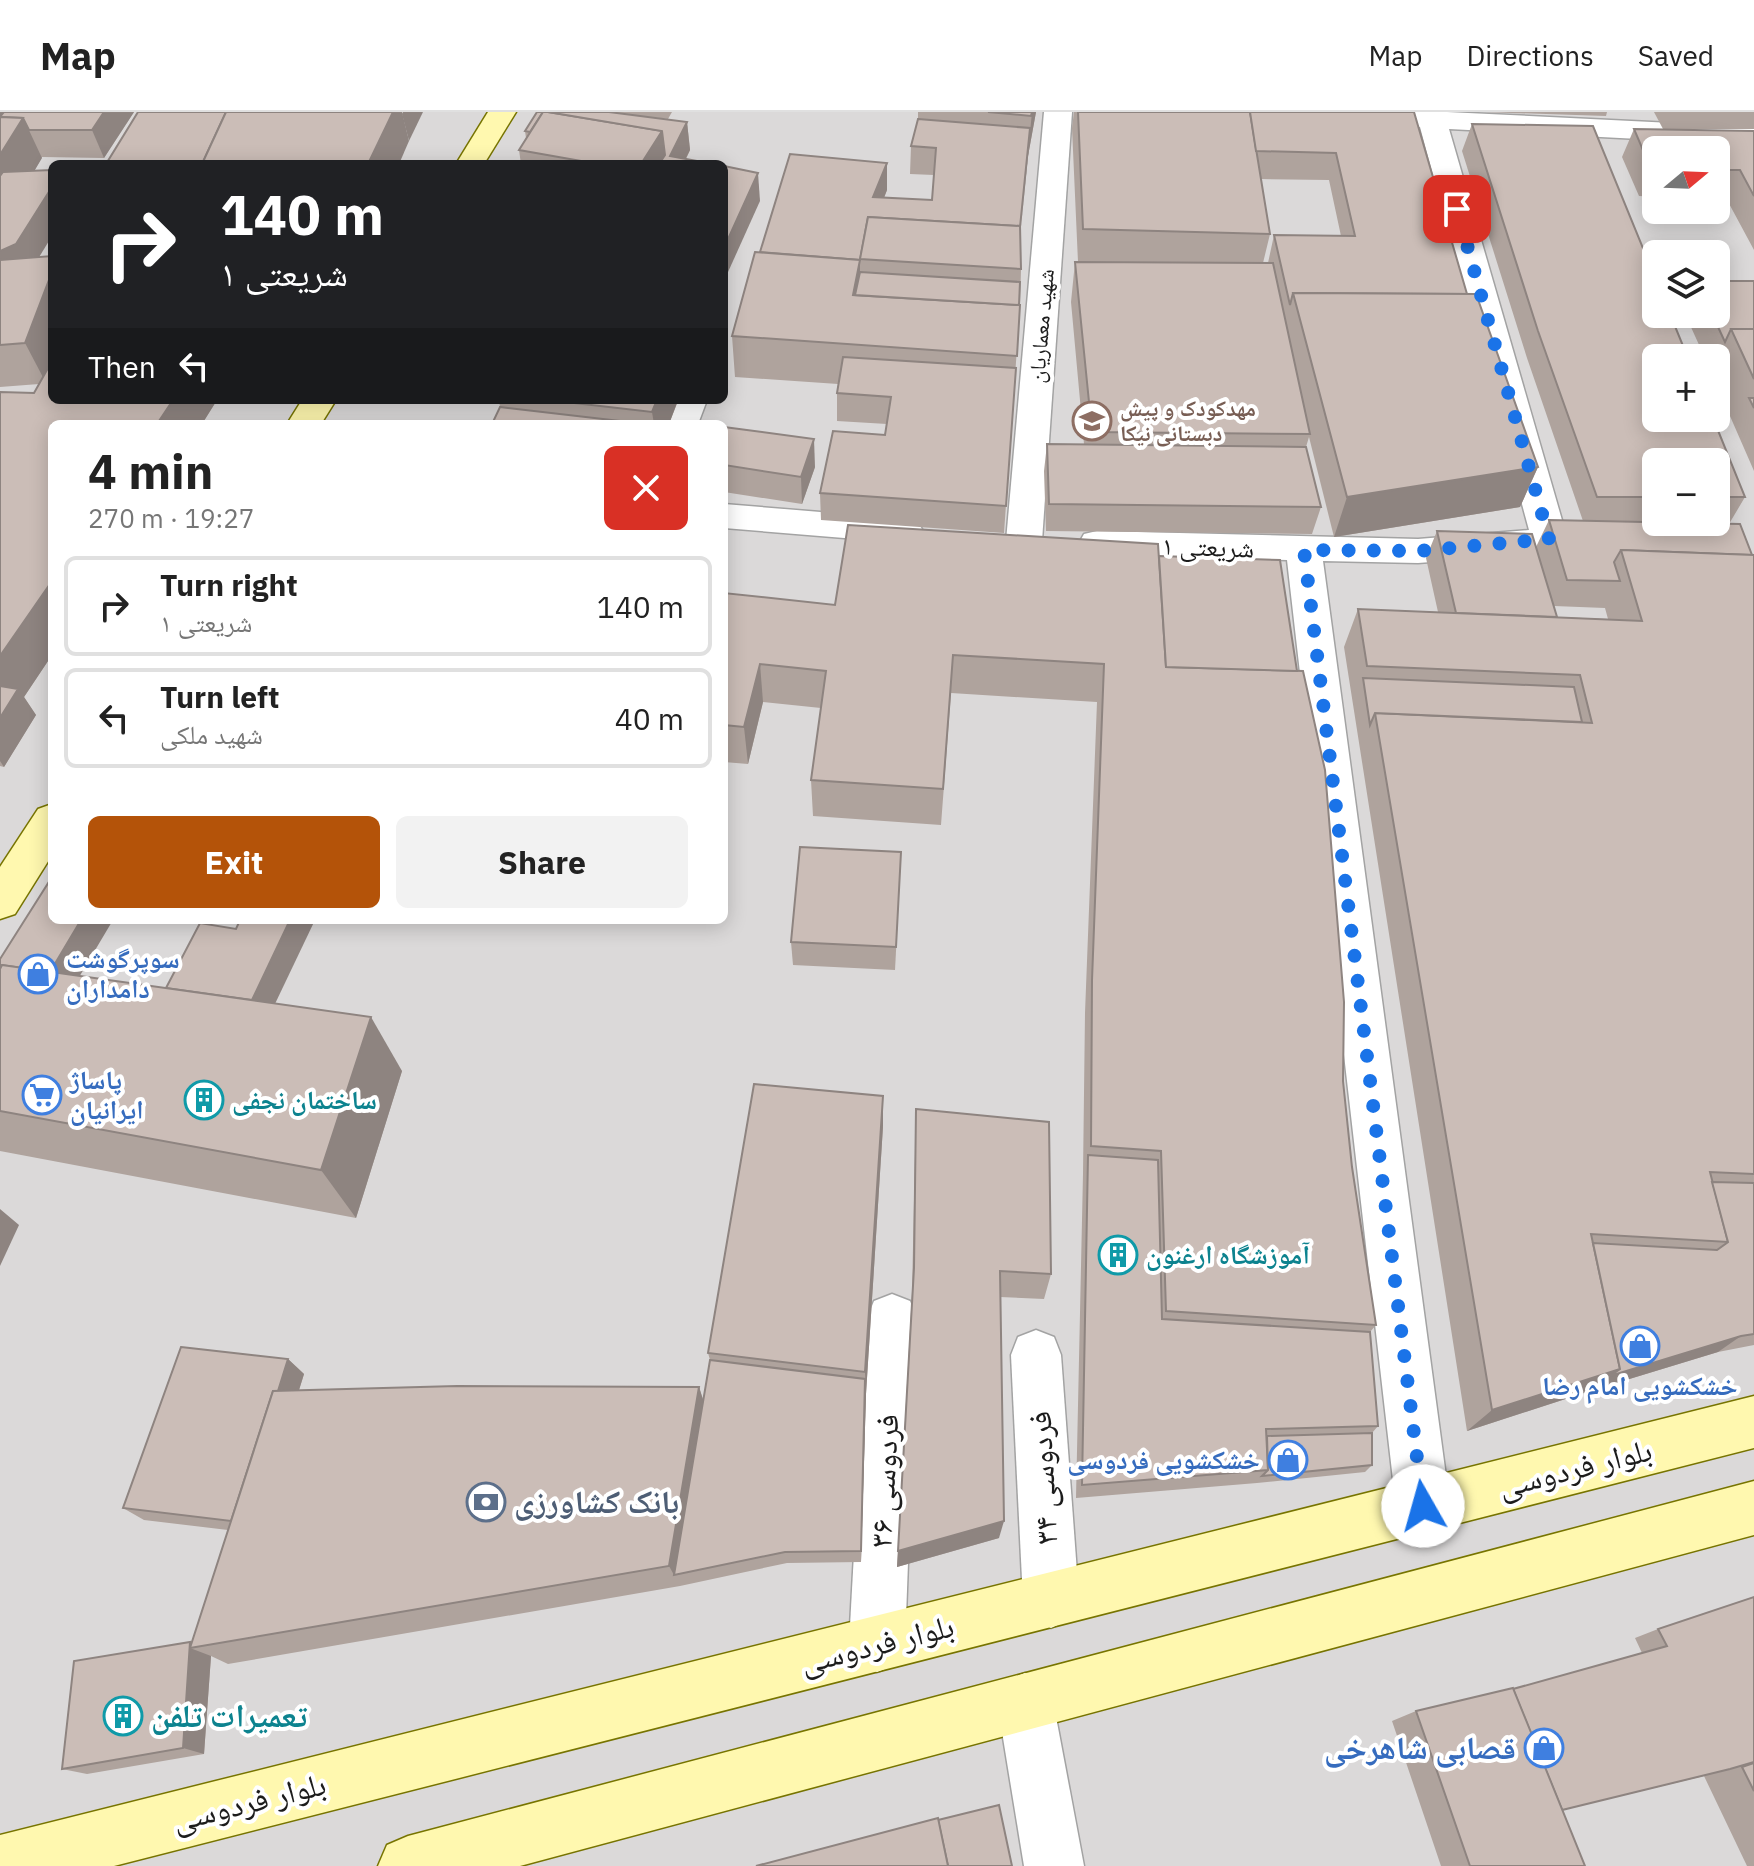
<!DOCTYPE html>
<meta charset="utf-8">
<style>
body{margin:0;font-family:"IBM Plex Sans","Noto Naskh Arabic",sans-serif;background:#f2f2f2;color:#222;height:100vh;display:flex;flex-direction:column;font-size:30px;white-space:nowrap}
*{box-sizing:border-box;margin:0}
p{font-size:26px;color:#767676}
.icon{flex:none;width:44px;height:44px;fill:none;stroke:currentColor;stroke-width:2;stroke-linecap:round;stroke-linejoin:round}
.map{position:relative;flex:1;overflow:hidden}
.details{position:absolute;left:48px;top:308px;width:680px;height:504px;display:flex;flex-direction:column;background:#fff;border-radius:12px;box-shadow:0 4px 20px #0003}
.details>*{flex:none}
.hud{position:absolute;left:48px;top:48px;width:680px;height:244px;border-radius:12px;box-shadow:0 4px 20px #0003;background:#202124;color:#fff;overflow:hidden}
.needle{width:52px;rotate:71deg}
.tools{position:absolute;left:1642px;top:24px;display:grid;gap:16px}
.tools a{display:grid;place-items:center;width:88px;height:88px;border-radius:12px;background:#fff;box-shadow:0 4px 20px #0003;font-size:40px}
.pin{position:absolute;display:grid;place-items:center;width:68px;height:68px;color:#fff;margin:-34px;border-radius:16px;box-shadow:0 4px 12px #0006}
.me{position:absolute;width:88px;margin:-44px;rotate:353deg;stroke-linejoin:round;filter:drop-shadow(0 0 6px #0008)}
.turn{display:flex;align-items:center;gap:28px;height:168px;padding:0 40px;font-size:36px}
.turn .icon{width:104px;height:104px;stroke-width:2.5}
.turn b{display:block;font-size:56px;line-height:68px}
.then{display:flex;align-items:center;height:76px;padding:0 40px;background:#0003;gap:16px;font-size:30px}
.round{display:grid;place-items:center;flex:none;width:84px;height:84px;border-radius:12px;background:#f2f2f2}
.summary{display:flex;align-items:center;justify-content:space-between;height:136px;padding:0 40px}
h1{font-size:48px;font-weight:800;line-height:60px}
.primary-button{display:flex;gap:16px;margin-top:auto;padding:16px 40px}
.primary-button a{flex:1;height:92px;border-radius:12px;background:#b45309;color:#fff;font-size:32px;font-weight:800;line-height:92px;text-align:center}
.primary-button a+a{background:#f2f2f2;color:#222}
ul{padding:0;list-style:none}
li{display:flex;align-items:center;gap:24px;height:100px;margin:0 16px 12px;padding:0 24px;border:4px solid #e0e0e0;border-radius:12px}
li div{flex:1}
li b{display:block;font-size:30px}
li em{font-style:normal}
header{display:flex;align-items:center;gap:48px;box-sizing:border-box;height:112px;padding:0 40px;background:#fff;border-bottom:2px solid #e0e0e0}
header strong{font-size:38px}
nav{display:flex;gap:44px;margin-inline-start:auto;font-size:28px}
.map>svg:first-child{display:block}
.residential{fill:#dbd9d9;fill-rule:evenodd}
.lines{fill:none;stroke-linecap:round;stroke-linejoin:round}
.minor-casing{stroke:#a3a3a3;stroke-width:3}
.secondary-casing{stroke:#777400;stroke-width:3}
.minor{fill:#fff;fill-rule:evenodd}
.secondary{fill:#fff8af;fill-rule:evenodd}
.wall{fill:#afa39d;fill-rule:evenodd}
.shaded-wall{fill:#8e8480}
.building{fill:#cbbdb7;stroke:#8e8480;stroke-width:2}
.route{stroke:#1a73e8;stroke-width:14;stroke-dasharray:0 25.2}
.labels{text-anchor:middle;stroke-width:8;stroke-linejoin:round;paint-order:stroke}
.far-street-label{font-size:22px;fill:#1c1c1c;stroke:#fff}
.far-education-label{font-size:22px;font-weight:bold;fill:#785e54;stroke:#fff;text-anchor:start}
.street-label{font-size:26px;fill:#1c1c1c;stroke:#fff}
.shop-label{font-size:26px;font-weight:bold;fill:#366cbe;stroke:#fff;text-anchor:start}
.culture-label{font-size:26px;font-weight:bold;fill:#0d838f;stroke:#fff;text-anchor:start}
.near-street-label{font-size:32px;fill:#1c1c1c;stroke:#fff}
.near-service-label{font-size:32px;font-weight:bold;fill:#4e5e75;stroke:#fff;text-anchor:start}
.near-culture-label{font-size:32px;font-weight:bold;fill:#0d838f;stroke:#fff;text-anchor:start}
.near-shop-label{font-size:32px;font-weight:bold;fill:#366cbe;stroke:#fff;text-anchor:end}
</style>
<header>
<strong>Map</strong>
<nav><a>Map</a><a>Directions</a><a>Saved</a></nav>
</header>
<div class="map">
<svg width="1754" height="1754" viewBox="0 0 1754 1754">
<rect width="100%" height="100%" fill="#efe8e1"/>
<path class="residential" d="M0 0H1754V1754H0ZM1656 38H1716V98H1656ZM52 52H724V288H52ZM1656 142H1716V202H1656ZM1656 246H1716V306H1656ZM52 312H724V808H52ZM1656 350H1716V410H1656Z"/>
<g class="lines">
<defs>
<g id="minor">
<path d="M1044 0H1072L1042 429 1037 438 1024 441 1011 438 1006 429Z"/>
<path d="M1304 0H1447L1754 15V33L1449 17 1564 415 1600 413 1613 416 1618 425 1613 434 1600 437 1418 451 1323 449 1450 1394 1442 1413 1423 1421 1404 1413 1396 1394 1287 448 1097 443 1084 440 1079 431 1084 422 1097 419 1418 427 1529 418 1420 15 1318 8 1308 6Z"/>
<path d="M673 288H707L698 312H664Z"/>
<path d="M724 392 905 407 918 410 923 419 918 428 905 431 724 416Z"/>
<path d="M892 1182 910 1189 917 1206 905 1532 897 1552 877 1560 857 1552 849 1532 867 1206 874 1189Z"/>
<path d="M1036 1218 1054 1225 1061 1243 1079 1488 1070 1507 1051 1516 1032 1507 1023 1488 1011 1243 1018 1225Z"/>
<path d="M1025 1561 1045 1569 1053 1589 1084 1754H1024L997 1589 1005 1569Z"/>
</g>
<g id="secondary">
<path d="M488 0H516L484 52H456Z"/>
<path d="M302 288H336L321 312H287Z"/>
<path d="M52 692V743L15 802 0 807V755L38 697Z"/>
<path d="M1754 1284V1336L114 1754H0V1723Z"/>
<path d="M1754 1369V1423L520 1754H378L387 1733 408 1724Z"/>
</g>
</defs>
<use href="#minor" class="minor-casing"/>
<use href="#secondary" class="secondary-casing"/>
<use href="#minor" class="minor"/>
<use href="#secondary" class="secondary"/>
</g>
<g class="wall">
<path d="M0 0H134L104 46 42 45 34 59 39 145 52 288H217L202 312H52V543L24 585 36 603 4 655 0 654V280L34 281 39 272 0 275Z"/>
<path d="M537 0H672L668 7 650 5 687 10 690 38 686 47 713 52H521L519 38 526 26 525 19Z"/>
<path d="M918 0H1036L1028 44 1020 119 1021 157 1020 193 1004 421 821 408 820 381 885 323 887 312 837 309V281L838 272 735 265 732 224 760 140 887 78 884 86 932 88 934 63 910 62 911 34 918 7Z"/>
<path d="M1074 0H1414L1467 182 1538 355 1520 395 1334 425 1309 325 1306 335 1321 395 1312 422 1046 419 1044 359 1047 332H1084L1071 190 1075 150H1078L1072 16ZM1261 67 1329 68 1341 124 1274 123 1268 151H1263L1270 122Z"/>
<path d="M1484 0H1607L1606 4Z"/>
<path d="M1654 0H1754V17H1663Z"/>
<path d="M1472 12 1745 385 1729 412 1752 443H1754V1233L1718 1240 1590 1279 1467 1319 1344 535 1358 497 1438 500 1426 446 1437 419 1536 435 1549 408 1583 409 1527 246 1462 39ZM1656 350H1716V410H1656ZM1554 494 1605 496 1608 507 1557 505Z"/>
<path d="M1634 17 1754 19V138L1726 86H1716V38H1656V85L1639 84 1622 45Z"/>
<path d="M1754 169V359L1716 272V246H1705L1685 202H1716Z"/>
<path d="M499 288H678V289L669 312H492L500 295Z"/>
<path d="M724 315 815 355 802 392 724 380Z"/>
<path d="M1159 444 1343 969 1352 1055 1376 1213 1370 1220 1378 1314 1372 1321V1353L1365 1360 1257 1371 1076 1386 1083 1062 1085 901 1097 590 951 581 941 713 813 704 811 668 821 596 763 590 748 652 724 650V481L835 493Z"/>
<path d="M900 764 895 858 793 853 791 830Z"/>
<path d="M0 847 80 864 275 891 402 959 356 1106 0 1039Z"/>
<path d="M916 997 1051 1162 1044 1187 1000 1185 999 1426 897 1455 912 1180Z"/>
<path d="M883 1014 866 1282 861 1450 787 1451 680 1474 228 1552 211 1544 204 1642 87 1662 62 1657 190 1530H192L228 1418 144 1408 123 1396 288 1247 304 1262 299 1278 699 1275 703 1288 710 1248 708 1241Z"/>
<path d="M1754 1485V1754H1747L1704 1664 1562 1698 1585 1754H1441L1392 1609 1416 1599 1513 1577 1642 1541 1635 1526 1658 1517Z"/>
</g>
<g class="shaded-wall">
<path d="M0 0H37L27 14 42 46 0 117Z"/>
<path d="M104 0H134L104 46 92 18Z"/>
<path d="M393 0H402L409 29 399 52H368Z"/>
<path d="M403 0H423L409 29 402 2Z"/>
<path d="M1032 0H1036L1028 44 1017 154Z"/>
<path d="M687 10 690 38 683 52 670 44Z"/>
<path d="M662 19 666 52H641Z"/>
<path d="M887 51V78L873 113V85Z"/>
<path d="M758 61 760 89 724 169V136Z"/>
<path d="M52 75V124L30 160 0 173V139Z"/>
<path d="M860 148V188L853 183Z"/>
<path d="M52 160V255L46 271 25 231Z"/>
<path d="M173 288H217L202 312H157Z"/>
<path d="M657 288H678L669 312H654L652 300Z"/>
<path d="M814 327 815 355 802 392 801 365Z"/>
<path d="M1538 355 1520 395 1334 425 1347 385Z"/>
<path d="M52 469V543L24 585 36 603 4 655 0 649V544Z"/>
<path d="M760 552 763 590 748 652 744 615Z"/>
<path d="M81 808H113L53 909 33 887Z"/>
<path d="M290 808H315L253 938 238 916Z"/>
<path d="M371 905 402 959 356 1106 321 1058Z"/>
<path d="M883 984V1014L866 1282 865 1260Z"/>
<path d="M0 1097 19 1113 0 1154Z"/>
<path d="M1741 1224 1718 1240 1590 1279 1610 1264Z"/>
<path d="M288 1247 304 1262 254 1421 235 1409Z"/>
<path d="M1620 1257 1590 1279 1467 1319 1492 1298Z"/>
<path d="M865 1267 866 1282 861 1450V1439Z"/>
<path d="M699 1275 708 1303 674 1463 669 1454Z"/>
<path d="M1004 1409 999 1426 897 1455 898 1439Z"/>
<path d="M190 1530 201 1534 190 1536 211 1544 204 1642 183 1636Z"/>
</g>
<g class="building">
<path d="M4 0H104L92 18H29L23 6 0 5Z"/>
<path d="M138 0H226L202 52H106Z"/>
<path d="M226 0H393L368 52H202Z"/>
<path d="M537 0H543L530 20 525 19Z"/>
<path d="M543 0H548L662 19 641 52H598L519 38Z"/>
<path d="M548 0H609L687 10 670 44 713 52H659L665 43 662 19Z"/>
<path d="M988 0H1032L1031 4Z"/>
<path d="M1078 0H1250L1270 122 1083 117Z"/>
<path d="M1250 0H1414L1467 182 1293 181 1290 193 1274 123 1355 124 1336 41 1256 39Z"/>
<path d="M0 5 23 6 0 43Z"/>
<path d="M918 7 1030 16 1020 115V114L868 105 860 148 760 140 790 42 887 51 873 85 932 88 936 36 911 34Z"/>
<path d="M1472 12 1593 14 1656 168V202H1670L1688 246H1656V306H1713L1745 385H1716V350H1656V385H1597L1538 219Z"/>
<path d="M1634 17 1754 19V84L1740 58H1716V38H1656V57H1651Z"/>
<path d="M724 54 758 61 724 136Z"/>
<path d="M52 58V75L16 132 0 139V64L3 60Z"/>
<path d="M868 105 1020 114 1021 157 860 147Z"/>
<path d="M755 140 860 148 853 183 1020 193 1017 244 732 224Z"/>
<path d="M52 144V160L25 231 0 233V148Z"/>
<path d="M1075 150 1273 151 1310 322 1092 320Z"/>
<path d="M860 160 1020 170 1019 193 855 183Z"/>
<path d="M1716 169H1754V217H1731L1725 230 1712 202H1716Z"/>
<path d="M1293 181 1476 182 1538 355 1347 385Z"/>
<path d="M1731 217H1754V267Z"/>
<path d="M843 245 1016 256 1006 394 820 381 833 319 885 323 891 285 837 281Z"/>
<path d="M52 249V288H173L157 312H52V469L0 544V280L34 281Z"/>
<path d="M1749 286H1754V296Z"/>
<path d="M548 288H657L652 300Z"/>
<path d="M500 295 646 312H492Z"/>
<path d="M679 309 702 312H677Z"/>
<path d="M724 315 814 327 801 365 724 353Z"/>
<path d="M1047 332 1306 335 1321 395 1049 392Z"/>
<path d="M1549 408 1740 412 1752 443 1621 438 1614 450 1620 469 1567 468Z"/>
<path d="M848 413 1158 432 1166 555 1303 559 1325 658 1344 890 1343 969 1352 1055 1376 1213 1166 1199 1161 1039 1091 1034 1092 868 1104 552 953 543 943 677 811 668 826 559 760 552 744 615 724 613V481L835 493Z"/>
<path d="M1437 419 1532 422 1557 505 1456 501Z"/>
<path d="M1621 438 1754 443V1062L1710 1060 1728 1130 1591 1122 1620 1257 1492 1298 1375 601 1592 611 1580 563 1367 554 1358 497 1642 509Z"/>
<path d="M1159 444 1280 448 1297 559 1166 555Z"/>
<path d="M1363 566 1574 575 1582 610 1375 601 1370 613Z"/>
<path d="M0 574 18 577 0 606Z"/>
<path d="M800 735 901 740 896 835 791 830Z"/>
<path d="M52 765V808H81L50 860 2 853 0 857V847Z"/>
<path d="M240 808H290L252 888 166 876 200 811 236 817Z"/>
<path d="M2 853 371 905 321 1058 0 999V857Z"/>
<path d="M754 972 883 984 865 1260 708 1241Z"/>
<path d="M916 997 1049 1010 1051 1162 1000 1159 1004 1409 898 1439 914 1156Z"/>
<path d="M1088 1043 1158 1048 1162 1207 1370 1220 1378 1314 1266 1317 1268 1358 1082 1373Z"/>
<path d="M1712 1070 1754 1071V1222L1741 1224 1610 1264 1620 1257 1593 1131 1717 1138 1728 1130Z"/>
<path d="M181 1235 288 1247 278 1279H273L231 1409 123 1396Z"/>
<path d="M710 1248 865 1267 861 1439 785 1440 674 1463Z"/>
<path d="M457 1274 699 1275 669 1454 190 1536 273 1279Z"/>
<path d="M1372 1321V1353L1262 1364 1268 1358 1267 1324Z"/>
<path d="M1754 1485V1650L1730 1657 1562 1698 1513 1577 1667 1534 1658 1517Z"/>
<path d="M190 1530 183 1636 62 1657 74 1549Z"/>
<path d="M1513 1576 1585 1754H1470L1416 1599Z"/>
<path d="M1754 1651V1679L1742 1655Z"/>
<path d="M999 1693 1012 1754H948L938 1708Z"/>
<path d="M938 1706 948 1754H756Z"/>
</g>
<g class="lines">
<path class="route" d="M1423 1394 1304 438 1418 439 1549 427 1457 97"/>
</g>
<defs>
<symbol id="school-ring" viewBox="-11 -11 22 22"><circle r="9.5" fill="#fff" stroke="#8d6e63" stroke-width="1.5"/><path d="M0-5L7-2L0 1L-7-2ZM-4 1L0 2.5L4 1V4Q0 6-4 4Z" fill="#8d6e63"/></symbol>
<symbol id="shop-ring" viewBox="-11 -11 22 22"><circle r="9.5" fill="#fff" stroke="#3f7fe0" stroke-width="1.5"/><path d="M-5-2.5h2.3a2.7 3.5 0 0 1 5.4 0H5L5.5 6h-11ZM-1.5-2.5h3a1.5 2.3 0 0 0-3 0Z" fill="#3f7fe0"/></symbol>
<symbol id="supermarket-ring" viewBox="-11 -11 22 22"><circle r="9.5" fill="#fff" stroke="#3f7fe0" stroke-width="1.5"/><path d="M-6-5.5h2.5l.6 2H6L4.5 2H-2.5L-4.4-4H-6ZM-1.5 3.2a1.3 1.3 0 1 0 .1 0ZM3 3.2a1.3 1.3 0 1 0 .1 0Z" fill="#3f7fe0"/></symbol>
<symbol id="building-ring" viewBox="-11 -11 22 22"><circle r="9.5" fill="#fff" stroke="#0f9aa8" stroke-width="1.5"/><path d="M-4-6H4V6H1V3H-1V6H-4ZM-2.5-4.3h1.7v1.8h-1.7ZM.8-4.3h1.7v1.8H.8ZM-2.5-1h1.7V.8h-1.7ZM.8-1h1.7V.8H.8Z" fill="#0f9aa8"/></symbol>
<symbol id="bank-ring" viewBox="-11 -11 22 22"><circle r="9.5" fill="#fff" stroke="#5c6f8a" stroke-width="1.5"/><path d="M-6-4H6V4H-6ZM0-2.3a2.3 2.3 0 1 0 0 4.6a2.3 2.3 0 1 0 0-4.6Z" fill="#5c6f8a"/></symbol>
</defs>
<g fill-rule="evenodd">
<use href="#school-ring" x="1070" y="287" width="44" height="44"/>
<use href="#shop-ring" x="16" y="840" width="44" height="44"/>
<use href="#supermarket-ring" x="20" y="961" width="44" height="44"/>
<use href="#building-ring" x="182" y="966" width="44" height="44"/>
<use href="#building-ring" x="1096" y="1121" width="44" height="44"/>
<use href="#shop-ring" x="1618" y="1212" width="44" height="44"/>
<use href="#shop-ring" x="1266" y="1326" width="44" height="44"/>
<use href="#bank-ring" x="464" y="1368" width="44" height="44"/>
<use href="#building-ring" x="101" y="1582" width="44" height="44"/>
<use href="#shop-ring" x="1522" y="1614" width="44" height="44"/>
</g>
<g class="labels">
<g class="far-street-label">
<text transform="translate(1041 214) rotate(-85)" y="8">شهید معماریان</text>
</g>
<g class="far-education-label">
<text x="1120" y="304">مهدکودک و پیش<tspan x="1120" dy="25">دبستانی نیکا</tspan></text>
</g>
<g class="street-label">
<text transform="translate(1208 435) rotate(2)" y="9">شریعتی ۱</text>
</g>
<g class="shop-label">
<text x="66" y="856">سوپرگوشت<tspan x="66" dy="30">دامداران</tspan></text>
<text x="70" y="977">پاساژ<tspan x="70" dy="30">ایرانیان</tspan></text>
<text x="1640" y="1283" text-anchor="middle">خشکشویی امام رضا</text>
<text x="1260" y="1357" text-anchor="end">خشکشویی فردوسی</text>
</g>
<g class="culture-label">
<text x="232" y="997">ساختمان نجفی</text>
<text x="1146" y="1152">آموزشگاه ارغنون</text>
</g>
<g class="near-street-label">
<text transform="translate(1575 1356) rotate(-14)" y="11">بلوار فردوسی</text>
<text transform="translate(1043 1366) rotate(-93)" y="11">فردوسی ۳۴</text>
<text transform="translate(884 1369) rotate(-87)" y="11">فردوسی ۳۶</text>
<text transform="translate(877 1532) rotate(-14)" y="11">بلوار فردوسی</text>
<text transform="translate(249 1690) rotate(-14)" y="11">بلوار فردوسی</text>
</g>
<g class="near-service-label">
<text x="514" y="1401">بانک کشاورزی</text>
</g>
<g class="near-culture-label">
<text x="151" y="1615">تعمیرات تلفن</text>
</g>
<g class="near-shop-label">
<text x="1516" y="1647">قصابی شاهرخی</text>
</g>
</g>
</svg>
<div class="tools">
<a><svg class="needle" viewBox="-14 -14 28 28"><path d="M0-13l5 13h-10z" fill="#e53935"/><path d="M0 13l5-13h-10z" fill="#767676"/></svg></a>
<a><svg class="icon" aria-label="layers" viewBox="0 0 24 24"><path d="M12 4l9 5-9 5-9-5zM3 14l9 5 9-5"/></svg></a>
<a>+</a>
<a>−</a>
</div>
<div class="pin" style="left:1457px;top:97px;background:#d93025"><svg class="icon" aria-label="arrive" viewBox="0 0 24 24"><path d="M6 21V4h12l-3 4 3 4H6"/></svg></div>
<svg class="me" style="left:1423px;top:1394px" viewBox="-20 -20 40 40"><circle r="19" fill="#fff"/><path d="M0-13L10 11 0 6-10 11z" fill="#1a73e8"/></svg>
<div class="hud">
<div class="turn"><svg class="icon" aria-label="right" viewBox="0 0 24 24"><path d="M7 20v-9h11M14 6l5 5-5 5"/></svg><div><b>140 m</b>شریعتی ۱</div></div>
<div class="then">Then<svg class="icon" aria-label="left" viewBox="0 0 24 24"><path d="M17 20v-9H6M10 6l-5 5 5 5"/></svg></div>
</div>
<section class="details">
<div class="summary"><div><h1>4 min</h1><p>270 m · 19:27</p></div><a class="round" style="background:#d93025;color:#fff"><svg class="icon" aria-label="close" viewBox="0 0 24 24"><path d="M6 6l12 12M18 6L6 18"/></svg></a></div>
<ul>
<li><svg class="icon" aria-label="right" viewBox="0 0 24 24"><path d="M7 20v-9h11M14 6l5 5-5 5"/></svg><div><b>Turn right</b><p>شریعتی ۱</p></div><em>140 m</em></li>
<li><svg class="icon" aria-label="left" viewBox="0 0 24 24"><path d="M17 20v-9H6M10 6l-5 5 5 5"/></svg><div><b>Turn left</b><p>شهید ملکی</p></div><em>40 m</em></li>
</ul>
<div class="primary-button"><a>Exit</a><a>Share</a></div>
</section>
</div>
